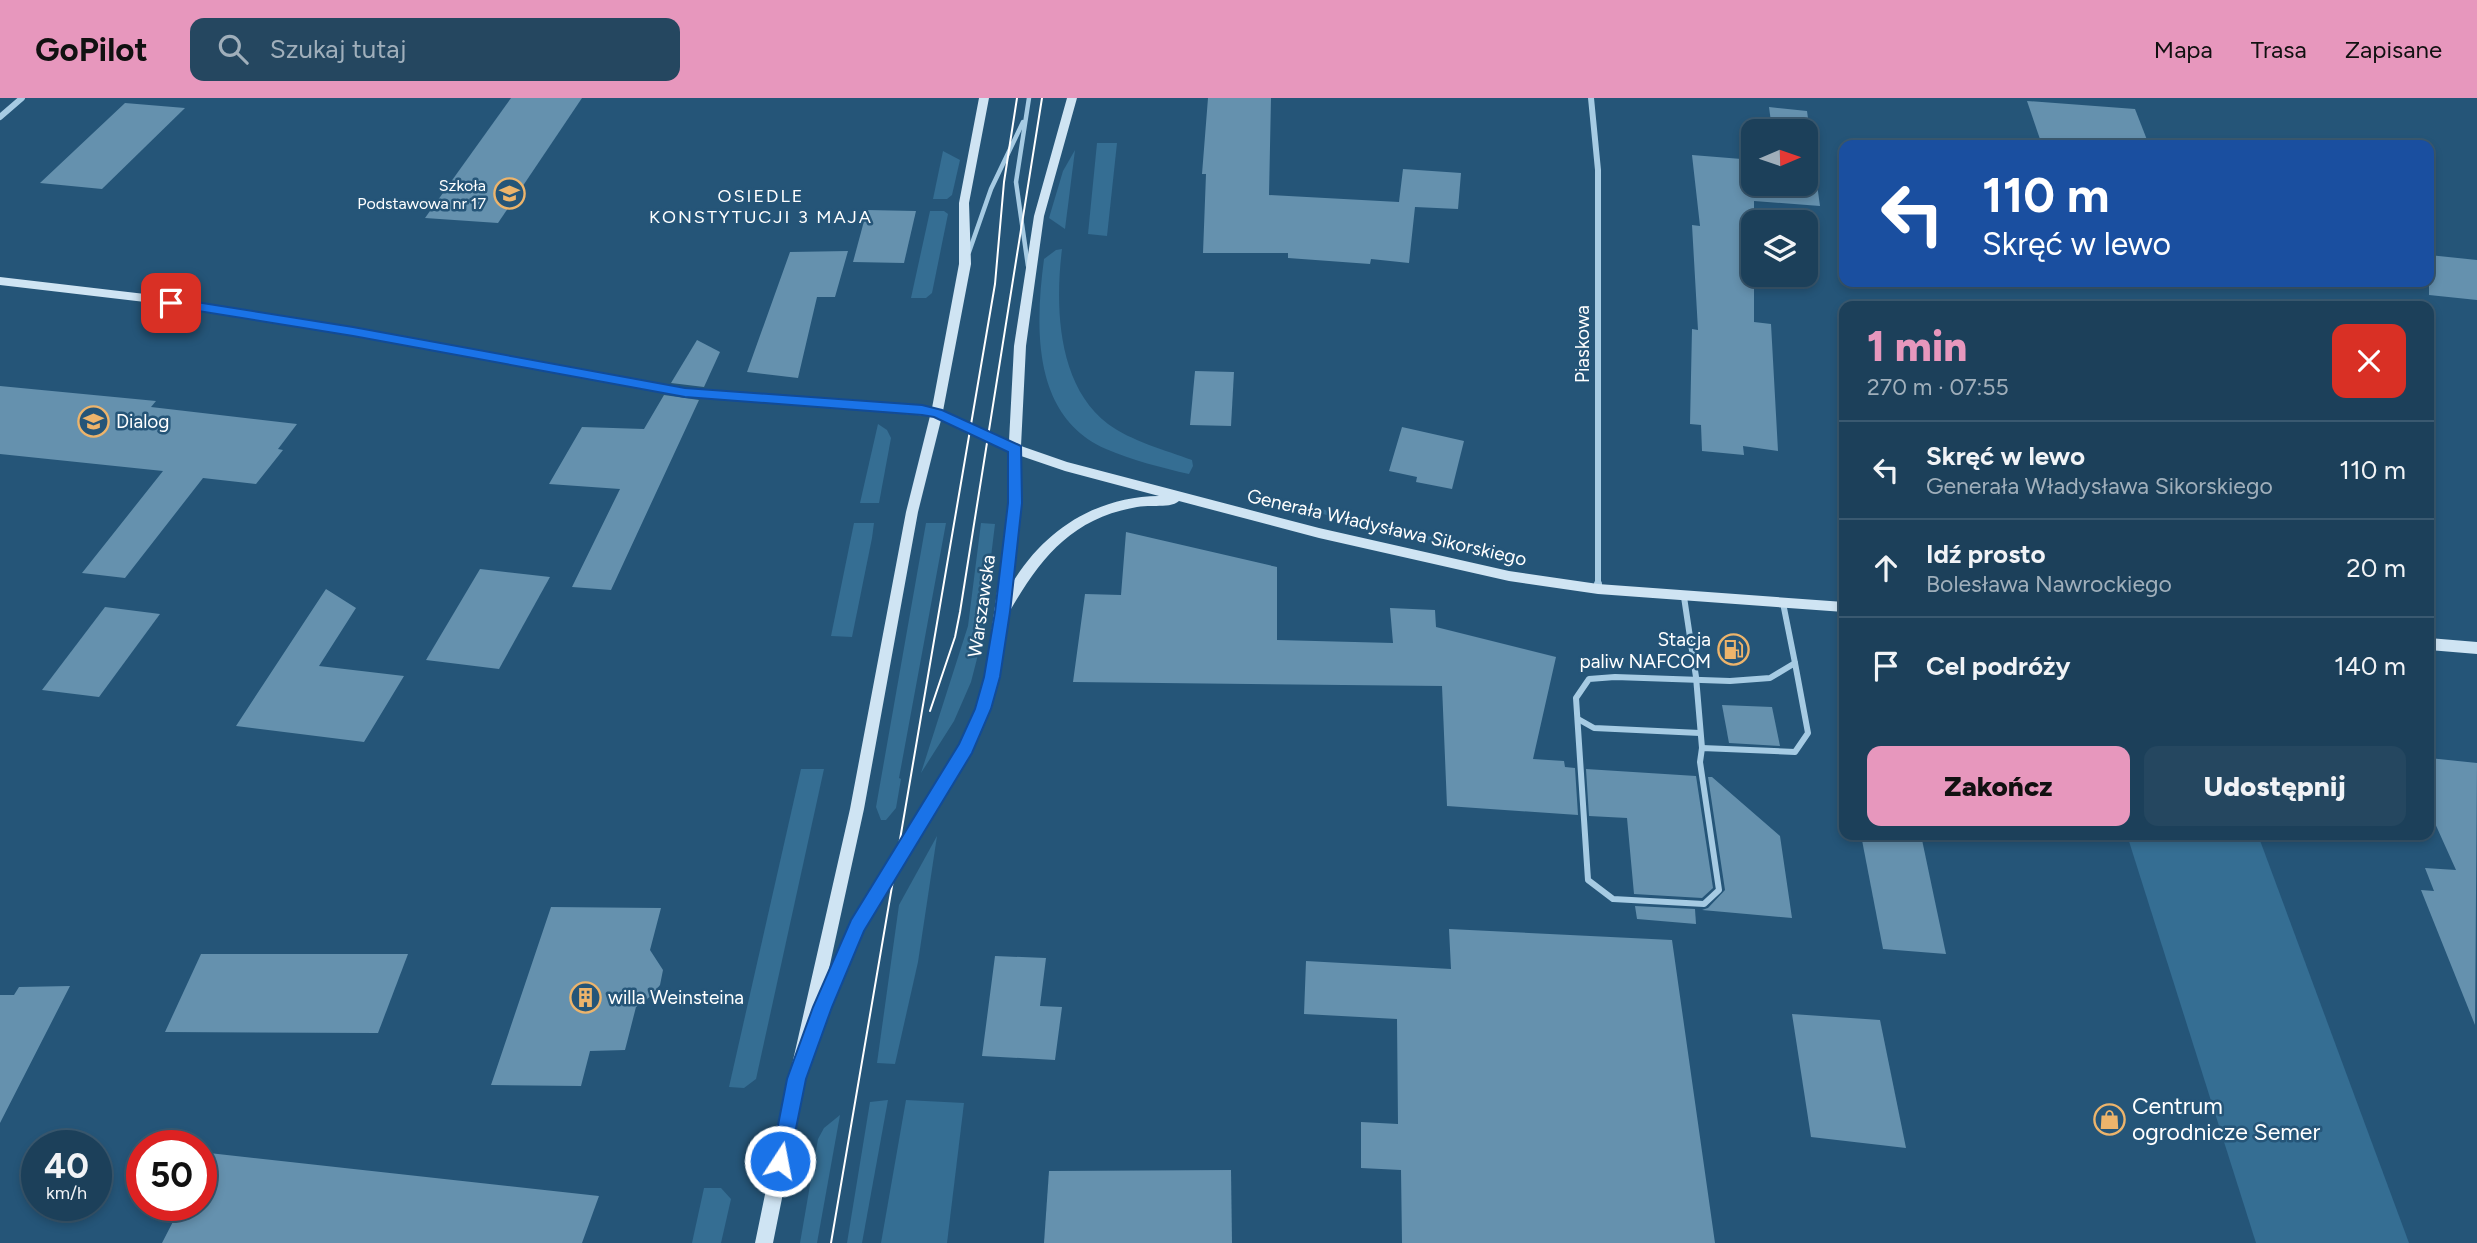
<!DOCTYPE html>
<html lang="pl">
<meta charset="utf-8">
<style>
body{margin:0;font-family:Figtree,sans-serif;background:#254760;color:#f1f3f6;height:100vh;display:flex;flex-direction:column;font-size:26px;white-space:nowrap}
*{box-sizing:border-box;margin:0}
p{font-size:23px;color:#a0afbb}
.icon{flex:none;width:38px;height:38px;fill:none;stroke:currentColor;stroke-width:2;stroke-linecap:round;stroke-linejoin:round}
.map{position:relative;flex:1;overflow:hidden}
.panel{position:absolute;left:1839px;top:203px;width:595px;height:539px;display:flex;flex-direction:column;background:#1c405a;border-radius:14px;box-shadow:0 4px 10px #0003,0 0 0 2px #3a5970}
.panel>*{flex:none}
.hud{position:absolute;left:1839px;top:42px;width:595px;height:147px;border-radius:14px;box-shadow:0 4px 10px #0003,0 0 0 2px #3a5970;background:#1a4fa0;color:#fff;overflow:hidden}
.needle{width:46px;rotate:88deg}
.buttons{position:absolute;left:1741px;top:21px;display:grid;gap:14px}
.buttons a{display:grid;place-items:center;width:77px;height:77px;border-radius:14px;background:#1c405a;box-shadow:0 4px 10px #0003,0 0 0 2px #3a5970;font-size:35px}
.speed{position:absolute;left:21px;top:1032px;display:flex;gap:14px;font-size:35px;font-weight:700;text-align:center}
.speed>*{display:grid;place-content:center;width:91px;height:91px;border-radius:50%;background:#1c405a;box-shadow:0 4px 10px #0003,0 0 0 2px #3a5970;line-height:1}
.speed small{font-size:18px;font-weight:400}
.speed .limit{border:10px solid #d22;background:#fff;color:#111}
.pin{position:absolute;display:grid;place-items:center;width:60px;height:60px;color:#fff;margin:-30px;border-radius:14px;box-shadow:0 4px 10px #0006}
.me{position:absolute;width:77px;margin:-38px;rotate:11deg;stroke-linejoin:round;filter:drop-shadow(0 0 5px #0008)}
.turn{display:flex;align-items:center;gap:24px;height:147px;padding:0 28px;font-size:32px}
.turn .icon{width:91px;height:91px;stroke-width:2.5}
.turn b{display:block;font-size:49px;line-height:60px}
.round{display:grid;place-items:center;flex:none;width:74px;height:74px;border-radius:14px;background:#254760}
.head{display:flex;align-items:center;justify-content:space-between;height:119px;padding:0 28px}
h1{font-size:42px;font-weight:800;line-height:52px;color:#e797bd}
.action{display:flex;gap:14px;margin-top:auto;padding:14px 28px}
.action a{flex:1;height:80px;border-radius:14px;background:#e797bd;color:#111;font-size:28px;font-weight:800;line-height:80px;text-align:center}
.action a+a{background:#254760;color:#f1f3f6}
ul{padding:0;list-style:none}
li{display:flex;align-items:center;gap:21px;height:98px;padding:0 28px;border-top:2px solid #3a5970}
li div{flex:1}
li b{display:block;font-size:26px}
li em{font-style:normal}
header{display:flex;align-items:center;gap:42px;box-sizing:border-box;height:98px;padding:0 35px;background:#e797bd;color:#111}
header strong{font-size:33px}
nav{display:flex;gap:38px;margin-inline-start:auto;font-size:24px}
.search{width:490px;height:63px;background:#254760;display:flex;align-items:center;gap:18px;box-sizing:border-box;padding:0 24px;border-radius:14px;color:#a0afbb;font-size:26px}
.map>svg:first-child{display:block}
.green{fill:#356e93}
.building{fill:#6591ae}
.lines{fill:none;stroke-linecap:round;stroke-linejoin:round}
.lane-far1{stroke:#a6cbe3;stroke-width:4.5}
.lane{stroke:#a6cbe3;stroke-width:6}
.street-far1{stroke:#a6cbe3;stroke-width:6}
.street{stroke:#a6cbe3;stroke-width:8}
.secondary{fill:#cfe4f3;fill-rule:evenodd}
.tram{stroke:#fff;stroke-width:2}
.route{fill:#1a73e8;stroke:#114b97;stroke-width:2}
.labels{text-anchor:middle;stroke-width:5;stroke-linejoin:round;paint-order:stroke}
.far-poi-label{font-size:16px;fill:#fff;stroke:#255578;text-anchor:end}
.far-neighbourhood-label{font-size:18px;letter-spacing:2px;fill:#fff;stroke:#255578}
.street-label{font-size:19px;fill:#fff;stroke:#255578}
.poi-label{font-size:19px;fill:#fff;stroke:#255578;text-anchor:start}
.near-poi-label{font-size:23px;fill:#fff;stroke:#255578;text-anchor:start}
</style>
<header>
<strong>GoPilot</strong>
<div class="search"><svg class="icon" aria-label="search" viewBox="0 0 24 24"><circle cx="10" cy="10" r="6"/><path d="M15 15l6 6"/></svg>Szukaj tutaj</div>
<nav><a>Mapa</a><a>Trasa</a><a>Zapisane</a></nav>
</header>
<div class="map">
<svg width="2477" height="1145" viewBox="0 0 2477 1145">
<rect width="100%" height="100%" fill="#255578"/>
<g class="green">
<path d="M1097 45H1117L1107 138 1088 136Z"/>
<path d="M1075 52 1065 131 1049 120 1063 73Z"/>
<path d="M943 53 960 62 952 97 947 101H933Z"/>
<path d="M930 113H944L948 116 932 195 926 200H911Z"/>
<path d="M1062 151C1055 208 1057 287 1108 326 1131 343 1165 352 1192 362L1193 368 1189 376C1162 370 1132 362 1106 351 1032 319 1035 229 1044 161L1056 152Z"/>
<path d="M878 326 887 332 891 340 879 405H860Z"/>
<path d="M1295 409H1313L1432 439 1431 443Z"/>
<path d="M854 425H874L872 440 852 539 831 538Z"/>
<path d="M926 425H946L899 680 901 681 896 710 886 722H881L876 709Z"/>
<path d="M981 425 995 426 980 549 971 584 954 623 921 675 968 528Z"/>
<path d="M801 671H824L756 981 744 990 729 989Z"/>
<path d="M2127 737H2258L2409 1145H2256Z"/>
<path d="M937 738 918 864 895 966 877 965 899 807Z"/>
<path d="M888 1002 862 1145H847L870 1004Z"/>
<path d="M906 1002 964 1005 947 1145H881Z"/>
<path d="M840 1017 817 1145H800L818 1041 824 1030Z"/>
<path d="M704 1090H721L731 1101 721 1145H692Z"/>
</g>
<g class="building">
<path d="M511 0H582L498 125 425 120Z"/>
<path d="M1208 0H1271L1269 97 1399 104 1403 71 1461 75 1458 111 1415 109 1409 165 1371 161 1370 166 1288 160V155H1203L1206 76H1202Z"/>
<path d="M2027 3 2135 11 2149 47H2042Z"/>
<path d="M125 5 185 10 102 91 40 85Z"/>
<path d="M1769 9 1807 13 1820 108 1754 103V224L1771 226 1778 353 1743 348 1744 357 1702 353 1701 327 1690 326 1692 231 1698 232 1692 127 1700 128 1692 57 1754 62V86H1806V33H1756L1754 23 1771 24Z"/>
<path d="M867 112 916 113 904 165 853 164Z"/>
<path d="M848 153 835 199H817L798 280 747 274 790 154Z"/>
<path d="M2429 157 2477 162V202L2429 197Z"/>
<path d="M697 242 720 254 704 289 671 285Z"/>
<path d="M1195 273 1234 274 1231 328 1190 327Z"/>
<path d="M0 288 156 303 151 309 297 326 278 351 283 352 256 386 203 380 125 480 82 475 163 373 0 356Z"/>
<path d="M664 297 699 302 611 492 572 489 620 391 549 386 582 329 644 331Z"/>
<path d="M1402 329 1464 343 1452 391 1416 384 1417 379 1389 373Z"/>
<path d="M1126 434 1277 469V542L1393 545 1390 510 1435 512 1436 529 1556 559 1533 661 1564 663 1565 669 1575 670 1578 717 1447 708 1442 588 1073 584 1085 496 1121 497Z"/>
<path d="M480 471 550 479 499 571 426 562Z"/>
<path d="M326 491 356 510 319 568 404 578 364 644 236 628Z"/>
<path d="M105 509 160 516 99 599 42 592Z"/>
<path d="M1722 607 1772 609 1780 648 1729 645Z"/>
<path d="M2429 660 2477 665 2475 927 2421 792 2434 793 2425 770 2456 772 2429 712Z"/>
<path d="M1586 671 1696 678 1713 790 1702 800 1634 796 1627 720 1589 718Z"/>
<path d="M1708 679H1712L1780 738 1792 820 1702 812 1708 810 1725 792Z"/>
<path d="M1861 737H1921L1946 856 1883 851Z"/>
<path d="M1635 808 1695 811 1696 826 1637 821Z"/>
<path d="M551 809 661 810 650 852 663 872 660 887 651 898 636 909 625 952 590 953 581 988 491 987Z"/>
<path d="M1449 831 1672 842 1715 1145H1402L1401 1072 1361 1070V1024L1398 1026 1397 921 1304 916 1306 863 1451 871Z"/>
<path d="M201 856H408L378 935 165 934Z"/>
<path d="M995 858 1046 860 1040 908 1062 909 1055 962 982 958Z"/>
<path d="M70 888 0 1025V897H14L19 889Z"/>
<path d="M1792 916 1880 922 1906 1050 1811 1039Z"/>
<path d="M209 1055 599 1098 582 1145H162L181 1108H201V1070Z"/>
<path d="M1231 1072 1232 1145H1044L1049 1073Z"/>
</g>
<g class="lines">
<g class="lane-far1">
<path d="M969 154 991 91 1023 24"/>
<path d="M1028 168 1016 84 1029 0"/>
</g>
<g class="lane">
<path d="M1684 499 1696 579 1702 650"/>
<path d="M1783 505 1795 565"/>
<path d="M1795 565 1808 635 1795 654 1702 650 1700 664 1719 792 1704 806 1613 801 1588 782 1576 600 1589 581 1615 579 1730 583 1770 580Z"/>
<path d="M1578 621 1594 630 1700 635"/>
</g>
<g class="street-far1">
<path d="M1591 0 1598 72V488"/>
<path d="M0 19 22 0"/>
</g>
<path class="street" d="M1598 486V491"/>
<g class="secondary">
<path d="M979 0H989L969 105 971 166 943 313 1009 343 1014 248 1034 118 1067 0H1077L1044 118 1026 248 1021 348 1067 364 1319 430 1509 473 1598 486 1844 504V514L1598 496 1509 483 1319 440 1179 403C1170 411 1150 406 1137 409 1073 420 1042 458 1011 511L1008 512 999 579 990 611 973 650 864 833 823 929 816 931 773 1145H755L789 980 850 711 906 414 930 318 685 298 353 238 145 204 0 187V179L145 196 353 230 685 290 932 310 959 166V105ZM941 322 1009 353 1008 416 985 579 976 611 960 647 852 823 827 880 864 711 918 414ZM1021 358 1065 373 1159 398C1095 399 1044 432 1011 487L1020 416Z"/>
<path d="M2429 540 2477 544V556L2429 552Z"/>
</g>
<g class="tram">
<path d="M930 613 955 539 960 514 1042 0"/>
<path d="M831 1145 995 186 1004 84 1017 0"/>
</g>
</g>
<path class="route" d="M171 200 353 229 685 290 922 307 942 312 1021 348 1022 405 1010 514 1000 579 991 611 972 655 864 833 832 909 806 981 788 1070 780 1073 773 1070 771 1063 787 981 813 909 851 822 959 646 975 611 984 579 995 514 1008 405V354L934 319 922 317 685 299 353 238 167 208V202Z"/>
<defs>
<symbol id="school-ring" viewBox="-11 -11 22 22"><circle r="9.5" fill="#255578" stroke="#edb46b" stroke-width="1.5"/><path d="M0-5L7-2L0 1L-7-2ZM-4 1L0 2.5L4 1V4Q0 6-4 4Z" fill="#edb46b"/></symbol>
<symbol id="fuel-ring" viewBox="-11 -11 22 22"><circle r="9.5" fill="#255578" stroke="#edb46b" stroke-width="1.5"/><path d="M-5.5-6h7V0h2V4h1.3V-2.5L3-4.5l.8-.8L6-3V5H2.5V1h-1V6h-7ZM-4.2-4.7v3.2H.2V-4.7Z" fill="#edb46b"/></symbol>
<symbol id="building-ring" viewBox="-11 -11 22 22"><circle r="9.5" fill="#255578" stroke="#edb46b" stroke-width="1.5"/><path d="M-4-6H4V6H1V3H-1V6H-4ZM-2.5-4.3h1.7v1.8h-1.7ZM.8-4.3h1.7v1.8H.8ZM-2.5-1h1.7V.8h-1.7ZM.8-1h1.7V.8H.8Z" fill="#edb46b"/></symbol>
<symbol id="shop-ring" viewBox="-11 -11 22 22"><circle r="9.5" fill="#255578" stroke="#edb46b" stroke-width="1.5"/><path d="M-5-2.5h2.3a2.7 3.5 0 0 1 5.4 0H5L5.5 6h-11ZM-1.5-2.5h3a1.5 2.3 0 0 0-3 0Z" fill="#edb46b"/></symbol>
</defs>
<g fill-rule="evenodd">
<use href="#school-ring" x="492" y="78" width="35" height="35"/>
<use href="#school-ring" x="76" y="306" width="35" height="35"/>
<use href="#fuel-ring" x="1716" y="534" width="35" height="35"/>
<use href="#building-ring" x="568" y="882" width="35" height="35"/>
<use href="#shop-ring" x="2092" y="1004" width="35" height="35"/>
</g>
<g class="labels">
<g class="far-poi-label">
<text x="486" y="93">Szkoła<tspan x="486" dy="18">Podstawowa nr 17</tspan></text>
</g>
<g class="far-neighbourhood-label">
<text x="761" y="104">OSIEDLE<tspan x="761" dy="21">KONSTYTUCJI 3 MAJA</tspan></text>
</g>
<g class="street-label">
<text transform="translate(1582 246) rotate(-90)" y="7">Piaskowa</text>
<text transform="translate(1387 429) rotate(13)" y="7">Generała Władysława Sikorskiego</text>
<text transform="translate(981 508) rotate(-82)" y="7">Warszawska</text>
</g>
<g class="poi-label">
<text x="116" y="330">Dialog</text>
<text x="1711" y="548" text-anchor="end">Stacja<tspan x="1711" dy="22">paliw NAFCOM</tspan></text>
<text x="608" y="906">willa Weinsteina</text>
</g>
<g class="near-poi-label">
<text x="2132" y="1016">Centrum<tspan x="2132" dy="26">ogrodnicze Semer</tspan></text>
</g>
</g>
</svg>
<div class="buttons">
<a><svg class="needle" viewBox="-14 -14 28 28"><path d="M0-13l5 13h-10z" fill="#e53935"/><path d="M0 13l5-13h-10z" fill="#a0afbb"/></svg></a>
<a><svg class="icon" aria-label="layers" viewBox="0 0 24 24"><path d="M12 4l9 5-9 5-9-5zM3 14l9 5 9-5"/></svg></a>
</div>
<div class="speed"><div>40<small>km/h</small></div><div class="limit">50</div></div>
<div class="pin" style="left:171px;top:205px;background:#d93025"><svg class="icon" aria-label="arrive" viewBox="0 0 24 24"><path d="M6 21V4h12l-3 4 3 4H6"/></svg></div>
<svg class="me" style="left:780px;top:1063px" viewBox="-20 -20 40 40"><circle r="17" fill="#1a73e8" stroke="#fff" stroke-width="3"/><path d="M0-11L8 9 0 5-8 9z" fill="#fff"/></svg>
<div class="hud">
<div class="turn"><svg class="icon" aria-label="left" viewBox="0 0 24 24"><path d="M17 20v-9H6M10 6l-5 5 5 5"/></svg><div><b>110 m</b>Skręć w lewo</div></div>
</div>
<section class="panel">
<div class="head"><div><h1>1 min</h1><p>270 m · 07:55</p></div><a class="round" style="background:#d93025;color:#fff"><svg class="icon" aria-label="close" viewBox="0 0 24 24"><path d="M6 6l12 12M18 6L6 18"/></svg></a></div>
<ul>
<li><svg class="icon" aria-label="left" viewBox="0 0 24 24"><path d="M17 20v-9H6M10 6l-5 5 5 5"/></svg><div><b>Skręć w lewo</b><p>Generała Władysława Sikorskiego</p></div><em>110 m</em></li>
<li><svg class="icon" aria-label="ahead" viewBox="0 0 24 24"><path d="M12 20V5M6 11l6-6 6 6"/></svg><div><b>Idź prosto</b><p>Bolesława Nawrockiego</p></div><em>20 m</em></li>
<li><svg class="icon" aria-label="arrive" viewBox="0 0 24 24"><path d="M6 21V4h12l-3 4 3 4H6"/></svg><div><b>Cel podróży</b></div><em>140 m</em></li>
</ul>
<div class="action"><a>Zakończ</a><a>Udostępnij</a></div>
</section>
</div>
